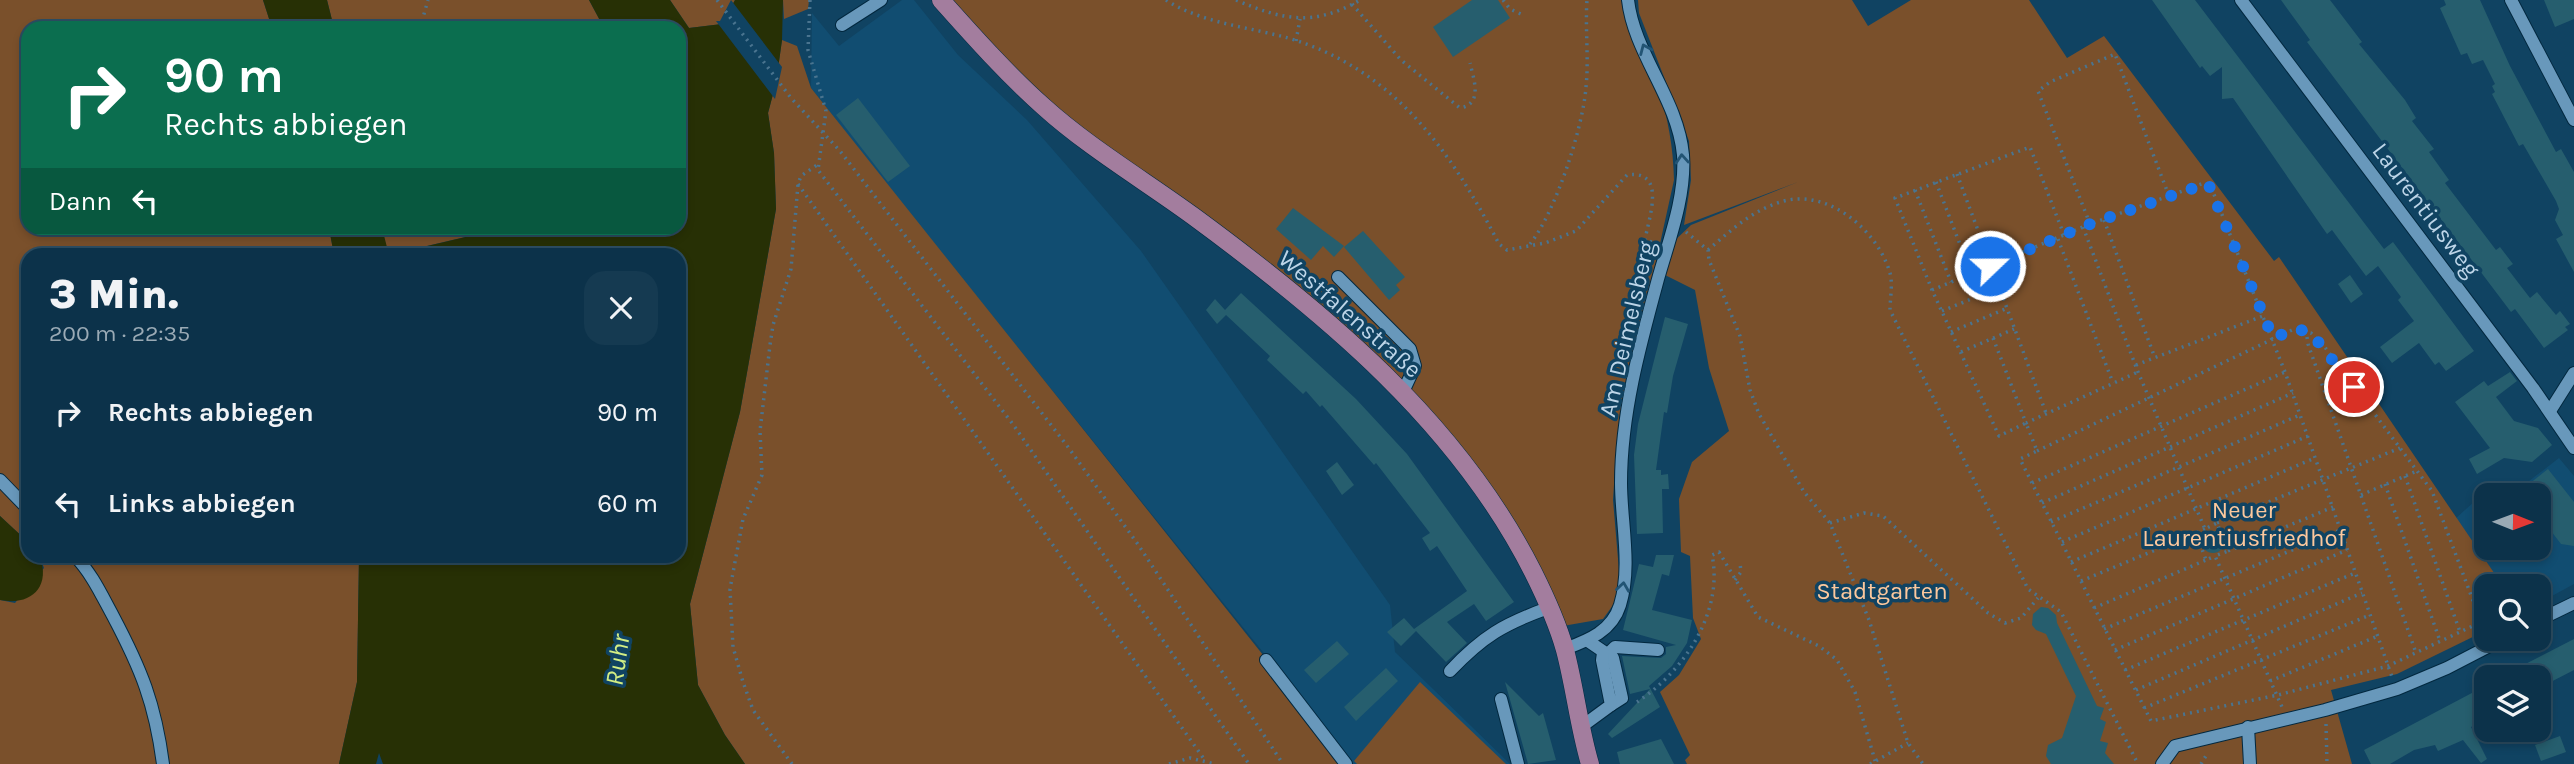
<!DOCTYPE html>
<html lang="de">
<meta charset="utf-8">
<style>
body{margin:0;font-family:Karla,sans-serif;background:#153a51;color:#f1f3f6;height:100vh;display:flex;flex-direction:column;font-size:26px;white-space:nowrap}
*{box-sizing:border-box;margin:0}
p{font-size:23px;color:#9aaab5}
.icon{flex:none;width:38px;height:38px;fill:none;stroke:currentColor;stroke-width:2;stroke-linecap:round;stroke-linejoin:round}
.map{position:relative;flex:1;overflow:hidden}
.details{position:absolute;left:21px;top:248px;width:665px;height:315px;display:flex;flex-direction:column;background:#0c324a;border-radius:21px;box-shadow:0 4px 10px #0003,0 0 0 2px #2c4d62}
.details>*{flex:none}
.banner{position:absolute;left:21px;top:21px;width:665px;height:214px;border-radius:21px;box-shadow:0 4px 10px #0003,0 0 0 2px #2c4d62;background:#0b6e4f;color:#fff;overflow:hidden}
.needle{width:46px;rotate:91deg}
.tools{position:absolute;left:2474px;top:483px;display:grid;gap:14px}
.tools a{display:grid;place-items:center;width:77px;height:77px;border-radius:14px;background:#0c324a;box-shadow:0 4px 10px #0003,0 0 0 2px #2c4d62;font-size:35px}
.pin{position:absolute;display:grid;place-items:center;width:60px;height:60px;color:#fff;margin:-30px;border:4px solid #fff;border-radius:50%;box-shadow:0 2px 7px #0007}
.me{position:absolute;width:77px;margin:-38px;rotate:68deg;stroke-linejoin:round;filter:drop-shadow(0 0 5px #0008)}
.turn{display:flex;align-items:center;gap:24px;height:147px;padding:0 28px;font-size:32px}
.turn .icon{width:91px;height:91px;stroke-width:2.5}
.turn b{display:block;font-size:49px;line-height:60px}
.then{display:flex;align-items:center;height:66px;padding:0 28px;background:#0003;gap:14px;font-size:26px}
.round{display:grid;place-items:center;flex:none;width:74px;height:74px;border-radius:21px;background:#153a51}
.summary{display:flex;align-items:center;justify-content:space-between;height:119px;padding:0 28px}
h1{font-size:42px;font-weight:800;line-height:52px}
ul{padding:0;list-style:none}
li{display:flex;align-items:center;gap:21px;height:91px;padding:0 28px}
li div{flex:1}
li b{display:block;font-size:26px}
li em{font-style:normal}
.map>svg:first-child{display:block}
.built{fill:#114d71}
.green{fill:#7a502b}
.water{fill:#273005}
.pier{fill:#104362}
.building{fill:#265e6e}
.lines{fill:none;stroke-linecap:round;stroke-linejoin:round}
.minor-casing{stroke:#02283f;stroke-width:14}
.major-casing{stroke:#02283f;stroke-width:19}
.path{stroke:#4a748f;stroke-width:3.5;stroke-dasharray:2 5;stroke-linecap:butt}
.minor{stroke:#6898bb;stroke-width:12}
.major{stroke:#a37d9e;stroke-width:18}
.oneway{stroke:#225474}
.route{stroke:#1a73e8;stroke-width:12;stroke-dasharray:0 21.6}
.labels{text-anchor:middle;stroke-width:7;stroke-linejoin:round;paint-order:stroke}
.street-label{font-size:24px;fill:#bdd5e8;stroke:#104362}
.park-label{font-size:24px;fill:#fcc89d;stroke:#104362}
.water-label{font-size:26px;font-style:italic;fill:#d3ee84;stroke:#104362}
</style>
<div class="map">
<svg width="2574" height="764" viewBox="0 0 2574 764">
<rect width="100%" height="100%" fill="#104362"/>
<g class="built">
<path d="M902 0H914L958 55 1027 120 1141 251 1390 605 1395 652 1510 764H1353L891 190 811 88 812 13 839 46Z"/>
<path d="M2559 458 2574 476V584L2539 603V586H2503L2455 519 2496 482 2507 495H2487V548H2539V495H2511Z"/>
</g>
<g class="green">
<path d="M0 0H263L272 28H28V228H329L334 255 28 256V542L0 516Z"/>
<path d="M327 0H589L604 28H334Z"/>
<path d="M670 0H735L722 24 689 28Z"/>
<path d="M783 0H809L808 9 784 19Z"/>
<path d="M943 0H1626C1650 62 1673 113 1674 180L1617 439 1613 500 1621 594 1603 619 1557 627 1535 574 1404 392 1046 107Z"/>
<path d="M1638 0H1852L1868 26 1911 0H2029L2067 58 2104 36 2274 261 2279 257 2503 586H2487V630L2397 674 2331 690 2352 764H1687L1685 760 1690 755 1660 692 1679 675 1701 639 1693 618 1690 556 1681 552 1679 499 1692 462 1729 431 1709 368 1695 290 1663 274 1670 245 1691 225 1798 182 1684 225 1691 180 1689 141 1639 13Z"/>
<path d="M782 40 797 46 811 88 1350 764H745L725 735 698 685 690 604 740 412 776 209 774 153 768 113 776 83Z"/>
<path d="M382 228H504L388 255Z"/>
<path d="M40 557H359L357 682 339 764H0V600L15 603 44 568Z"/>
<path d="M1420 682 1506 764H1357L1354 761Z"/>
</g>
<g class="water">
<path d="M263 0H327L334 28H272Z"/>
<path d="M589 0H670L689 28 722 24 735 0H783L782 40 776 83 768 113 774 153 776 209 740 412 690 604 698 685 725 735 745 764H383L379 753 376 764H339L357 682 359 557 679 556V256L334 255 329 228H382L389 255 504 228H679V28H604Z"/>
<path d="M0 516 28 542V556L40 557C51 588 30 606 0 600Z"/>
</g>
<path class="pier" d="M731 0 782 67 775 99 716 21H720Z"/>
<g class="building">
<path d="M1472 0H1498L1510 18 1453 57 1433 27Z"/>
<path d="M2152 0H2195L2384 249 2393 242 2474 351 2446 371 2439 362 2435 365 2419 343 2392 363 2380 347 2414 321 2398 300 2401 297 2378 266 2366 276 2332 230 2327 234 2233 98 2222 99V67L2210 76 2202 66 2200 68Z"/>
<path d="M2281 0H2330L2362 42 2359 44 2405 100 2416 118 2412 121 2434 149 2429 152 2449 180 2445 183 2496 250 2500 247 2513 264 2507 268 2530 298 2537 292 2556 315 2560 311 2570 324 2565 327 2568 330 2544 348 2515 309 2511 312 2307 42 2310 40Z"/>
<path d="M2444 0H2480L2510 66 2556 152 2561 149 2574 172V272L2556 239 2563 235 2555 220 2559 209 2556 201 2523 144 2519 146 2492 94 2495 92 2492 86 2495 84 2483 60 2472 64 2467 53 2461 55 2440 8 2446 5Z"/>
<path d="M2544 0H2574V19L2555 27Z"/>
<path d="M858 98 910 166 888 182 836 115Z"/>
<path d="M1293 208 1344 246 1334 257 1323 246 1311 260 1276 229Z"/>
<path d="M1363 231 1405 277 1396 285 1400 290 1389 300 1344 247Z"/>
<path d="M2350 275 2363 294 2351 303 2338 284Z"/>
<path d="M1241 293 1356 399 1407 454 1514 602 1486 621 1474 604 1447 622 1467 643 1446 662 1416 631 1401 646 1387 632 1404 618 1414 629 1467 591 1437 546 1430 551 1422 538 1430 533 1376 463 1374 465 1322 405 1320 407 1306 391 1303 394 1267 360 1270 356 1226 315 1217 324 1206 310 1215 299 1225 310Z"/>
<path d="M1665 317 1688 324 1673 376 1667 413 1664 412 1656 470H1661V475L1668 474 1669 489H1662L1663 533 1637 534 1634 455 1638 424Z"/>
<path d="M2510 372 2517 381 2496 397 2514 421 2538 428 2552 445 2532 462 2504 458 2477 474 2469 459 2490 448 2455 402 2484 381 2488 386Z"/>
<path d="M1337 462 1354 485 1342 495 1326 471Z"/>
<path d="M2548 469 2574 502V546L2561 544 2551 531 2539 540V495H2515Z"/>
<circle cx="2213" cy="542" r="11"/>
<path d="M1656 555H1674L1669 576 1662 574 1652 610 1692 620 1687 643 1672 666 1649 686 1660 707 1612 738 1608 734 1650 689 1630 694 1622 656 1661 658 1666 654V647L1676 645 1623 630 1639 564 1653 567Z"/>
<path d="M2041 607 2048 608 2056 615 2057 623 2097 706 2104 708 2100 719 2106 722 2100 741 2108 743 2105 753 2114 764H2051L2046 756 2048 745 2062 738 2076 696 2046 634 2036 630 2032 625 2033 614Z"/>
<path d="M2574 639V670L2539 688V677H2500Z"/>
<path d="M1337 641 1349 654 1316 683 1304 670Z"/>
<path d="M1386 668 1398 681 1356 721 1344 707Z"/>
<path d="M1505 682 1539 716 1543 713 1556 760 1528 764Z"/>
<path d="M2487 685V718L2471 727 2487 759 2481 763 2463 740 2438 751 2435 745 2414 750 2390 764H2371L2364 750Z"/>
<path d="M2560 736 2566 752 2541 761 2535 745Z"/>
<path d="M1661 739 1674 764H1620L1617 752Z"/>
</g>
<g class="lines">
<defs>
<g id="minor">
<path d="M2241 0 2533 388 2574 448"/>
<path d="M2511 0 2574 120"/>
<path d="M842 25 881 0"/>
<path d="M1338 277 1410 349 1415 366 1403 392"/>
<path d="M2550 411 2574 373"/>
<path d="M0 480 28 509"/>
<path d="M75 556C92 574 101 594 113 616 141 669 155 703 163 764"/>
<path d="M2539 620 2574 603"/>
<path d="M1588 641 1613 658 1622 698 1611 705"/>
<path d="M1565 649C1589 640 1612 631 1620 605 1632 566 1621 522 1621 483 1621 414 1640 345 1658 279 1669 240 1686 196 1683 155 1678 99 1634 54 1628 0"/>
<path d="M1607 655 1615 647 1658 650"/>
<path d="M1266 660 1346 764"/>
<path d="M1450 671C1483 636 1504 624 1548 608"/>
<path d="M1501 699 1518 764"/>
<path d="M1581 727 1611 705 1602 660 1603 653"/>
<path d="M2248 727 2250 764"/>
<path d="M2162 764 2175 746 2325 710 2397 689 2447 668 2503 639"/>
</g>
<path id="major" d="M941 0C974 37 1007 74 1044 107 1087 146 1145 181 1193 216 1325 313 1458 423 1533 572 1545 596 1558 625 1565 650 1575 688 1579 727 1590 764"/>
</defs>
<use href="#minor" class="minor-casing"/>
<use href="#major" class="major-casing"/>
<g class="path">
<path d="M717 0 791 98 840 151 1068 447 1137 543 1283 764"/>
<path d="M810 0 808 50 826 111 818 170 1012 423 1249 764"/>
<path d="M1166 0C1201 23 1249 27 1288 38 1394 69 1451 151 1499 244L1507 250 1545 243 1576 231 1627 175C1668 169 1648 220 1645 240L1655 243"/>
<path d="M1236 0C1282 20 1314 27 1360 0"/>
<path d="M1503 0 1510 9 1521 14"/>
<path d="M1352 4 1401 60 1460 108C1483 104 1474 80 1470 63"/>
<path d="M420 28 428 0"/>
<path d="M1296 41 1300 19"/>
<path d="M1957 174 2046 413"/>
<path d="M1936 182 1971 273"/>
<path d="M798 184 1204 759"/>
<path d="M1915 190 1951 282"/>
<path d="M2104 220 2155 358"/>
<path d="M2090 224 2038 91 2050 82 2115 54 2169 196 2204 183 2211 187 2285 372 2392 677"/>
<path d="M2083 227 2138 372 2205 529 2217 523 2228 551 2215 556 2282 707"/>
<path d="M1686 232 1708 250 1709 260 1740 336 1750 390 1759 414 1804 492 1830 523 1869 620 1908 743 1923 764"/>
<path d="M2064 235 2030 147 1895 198 1932 290 1999 436 2026 423 2037 451 2020 459 2151 721 2278 695 2388 666 2481 622 2486 631"/>
<path d="M2058 239 2113 383"/>
<path d="M1530 244C1555 213 1583 128 1586 87 1589 58 1585 29 1587 0"/>
<path d="M1708 250C1731 230 1754 209 1784 201 1829 189 1878 231 1890 273 1893 284 1890 299 1890 310L2028 589 2061 612 2138 764"/>
<path d="M1932 290 2090 224 2169 196"/>
<path d="M1942 311 1998 288"/>
<path d="M2306 330 2308 344 2416 653"/>
<path d="M1951 332 2005 309"/>
<path d="M1993 338 2026 423 2138 372"/>
<path d="M1961 352 2014 329"/>
<path d="M2136 365 2263 316"/>
<path d="M2037 451 2292 330 2311 333 2324 346 2432 491 2481 622"/>
<path d="M2405 476 2460 632"/>
<path d="M2032 483 2285 372"/>
<path d="M2385 484 2440 641"/>
<path d="M2361 495 2417 471"/>
<path d="M2042 503 2293 393"/>
<path d="M2051 522 2300 415"/>
<path d="M1830 523 1864 513 1883 516 1988 613 2005 623 2021 618 2038 598"/>
<path d="M2217 523 2400 448"/>
<path d="M2205 529 2196 533 2206 560 2215 556"/>
<path d="M2062 542 2308 436"/>
<path d="M2228 551 2333 507"/>
<path d="M2071 562 2315 458"/>
<path d="M1735 580 1741 572 1740 563"/>
<path d="M2081 581 2196 533"/>
<path d="M2094 608 2206 560"/>
<path d="M2104 629 2340 530"/>
<path d="M2115 650 2347 550"/>
<path d="M2125 670 2355 573"/>
<path d="M2270 681 2378 636"/>
<path d="M2136 690 2362 593"/>
<path d="M1637 702C1683 672 1724 613 1712 555L1719 552 1758 617 1819 646 1837 660 1855 692 1876 764"/>
<path d="M2144 708 2370 615"/>
<path d="M2326 724 2327 764"/>
<path d="M792 764 753 710 743 682 733 647 730 589 743 519 762 475 760 431 770 345 773 325 791 269 798 184 801 176 817 165"/>
<path d="M1169 764 1190 758 1215 764"/>
<path d="M1870 764 1908 743"/>
<path d="M2201 764 2207 754"/>
</g>
<use href="#minor" class="minor"/>
<use href="#major" class="major"/>
</g>
<defs><path id="oneway-chevron" d="M-2-3.5L2.5 0L-2 3.5" fill="none" stroke-width="1.6" stroke-linecap="round" stroke-linejoin="round" transform="scale(1.75)"/></defs>
<g class="oneway">
<use href="#oneway-chevron" transform="translate(1645 49) rotate(-113)"/>
<use href="#oneway-chevron" transform="translate(1682 159) rotate(-94)"/>
<use href="#oneway-chevron" transform="translate(1623 587) rotate(-82)"/>
</g>
<g class="lines">
<path class="route" d="M1990 266 2090 224 2208 183 2273 338 2297 329 2311 333 2354 387"/>
</g>
<g class="labels">
<g class="street-label">
<text transform="translate(2426 210) rotate(53)" y="8">Laurentiusweg</text>
<text transform="translate(1350 314) rotate(41)" y="8">Westfalenstraße</text>
<text transform="translate(1627 329) rotate(-77)" y="8">Am Deimelsberg</text>
</g>
<g class="park-label">
<text x="2244" y="518">Neuer<tspan x="2244" dy="28">Laurentiusfriedhof</tspan></text>
<text x="1882" y="599">Stadtgarten</text>
</g>
<g class="water-label">
<text transform="translate(617 660) rotate(-82)" y="9">Ruhr</text>
</g>
</g>
</svg>
<div class="tools">
<a><svg class="needle" viewBox="-14 -14 28 28"><path d="M0-13l5 13h-10z" fill="#e53935"/><path d="M0 13l5-13h-10z" fill="#9aaab5"/></svg></a>
<a><svg class="icon" aria-label="search" viewBox="0 0 24 24"><circle cx="10" cy="10" r="6"/><path d="M15 15l6 6"/></svg></a>
<a><svg class="icon" aria-label="layers" viewBox="0 0 24 24"><path d="M12 4l9 5-9 5-9-5zM3 14l9 5 9-5"/></svg></a>
</div>
<div class="pin" style="left:2354px;top:387px;background:#d93025"><svg class="icon" aria-label="arrive" viewBox="0 0 24 24"><path d="M6 21V4h12l-3 4 3 4H6"/></svg></div>
<svg class="me" style="left:1990px;top:266px" viewBox="-20 -20 40 40"><circle r="17" fill="#1a73e8" stroke="#fff" stroke-width="3"/><path d="M0-11L8 9 0 5-8 9z" fill="#fff"/></svg>
<div class="banner">
<div class="turn"><svg class="icon" aria-label="right" viewBox="0 0 24 24"><path d="M7 20v-9h11M14 6l5 5-5 5"/></svg><div><b>90 m</b>Rechts abbiegen</div></div>
<div class="then">Dann<svg class="icon" aria-label="left" viewBox="0 0 24 24"><path d="M17 20v-9H6M10 6l-5 5 5 5"/></svg></div>
</div>
<section class="details">
<div class="summary"><div><h1>3 Min.</h1><p>200 m · 22:35</p></div><a class="round"><svg class="icon" aria-label="close" viewBox="0 0 24 24"><path d="M6 6l12 12M18 6L6 18"/></svg></a></div>
<ul>
<li><svg class="icon" aria-label="right" viewBox="0 0 24 24"><path d="M7 20v-9h11M14 6l5 5-5 5"/></svg><div><b>Rechts abbiegen</b></div><em>90 m</em></li>
<li><svg class="icon" aria-label="left" viewBox="0 0 24 24"><path d="M17 20v-9H6M10 6l-5 5 5 5"/></svg><div><b>Links abbiegen</b></div><em>60 m</em></li>
</ul>
</section>
</div>
